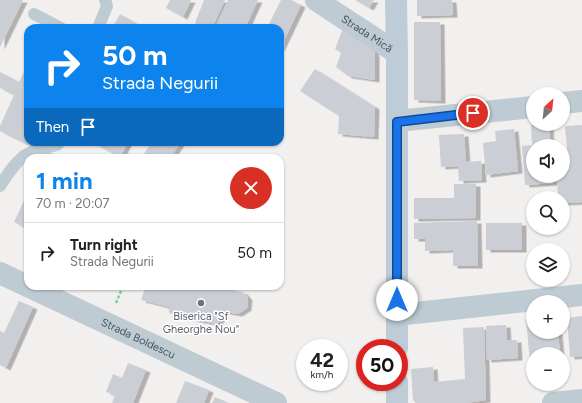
<!DOCTYPE html>
<meta charset="utf-8">
<style>
body{margin:0;font-family:Figtree,sans-serif;background:#f6f6f6;color:#202124;height:100vh;display:flex;flex-direction:column;font-size:15px;white-space:nowrap}
*{box-sizing:border-box;margin:0}
p{font-size:13px;color:#757577}
.icon{flex:none;width:22px;height:22px;fill:none;stroke:currentColor;stroke-width:2;stroke-linecap:round;stroke-linejoin:round}
.map{position:relative;flex:1;overflow:hidden}
.drawer{position:absolute;left:24px;top:154px;width:260px;height:136px;display:flex;flex-direction:column;background:#fff;border-radius:12px;box-shadow:0 1px 3px #0004}
.drawer>*{flex:none}
.hud{position:absolute;left:24px;top:24px;width:260px;height:122px;border-radius:12px;box-shadow:0 1px 3px #0004;background:#0d84ed;color:#fff;overflow:hidden}
.needle{width:26px;rotate:27deg}
.tools{position:absolute;left:526px;top:87px;display:grid;gap:8px}
.tools a{display:grid;place-items:center;width:44px;height:44px;border-radius:50%;background:#fff;box-shadow:0 1px 3px #0004;font-size:20px}
.speed{position:absolute;left:296px;top:339px;display:flex;gap:8px;font-size:20px;font-weight:700;text-align:center}
.speed>*{display:grid;place-content:center;width:52px;height:52px;border-radius:50%;background:#fff;box-shadow:0 1px 3px #0004;line-height:1}
.speed small{font-size:10px;font-weight:400}
.speed .limit{border:6px solid #d22;background:#fff;color:#111}
.pin{position:absolute;display:grid;place-items:center;width:34px;height:34px;color:#fff;margin:-17px;border:2px solid #fff;border-radius:50%;box-shadow:0 1px 4px #0007}
.me{position:absolute;width:44px;margin:-22px;rotate:0deg;stroke-linejoin:round;filter:drop-shadow(0 0 3px #0008)}
.turn{display:flex;align-items:center;gap:14px;height:84px;padding:0 12px;font-size:18px}
.turn .icon{width:52px;height:52px;stroke-width:2.5}
.turn b{display:block;font-size:28px;line-height:34px}
.then{display:flex;align-items:center;height:38px;padding:0 12px;background:#0003;gap:8px;font-size:15px}
.round{display:grid;place-items:center;flex:none;width:42px;height:42px;border-radius:21px;background:#f6f6f6}
.headline{display:flex;align-items:center;justify-content:space-between;height:68px;padding:0 12px}
h1{font-size:24px;font-weight:700;line-height:30px;color:#0d84ed}
ul{padding:0;list-style:none}
li{display:flex;align-items:center;gap:12px;height:60px;padding:0 12px;border-top:1px solid #e0e0e0}
li div{flex:1}
li b{display:block;font-size:15px}
li em{font-style:normal}
.map>svg:first-child{display:block}
.building{fill:#cbced4;filter:url(#shadow)}
.lines{fill:none;stroke-linecap:round;stroke-linejoin:round}
.path{stroke:#70d299;stroke-width:2.5;stroke-dasharray:3 2;stroke-linecap:butt}
.service{stroke:#becbd2;stroke-width:12}
.minor{stroke:#becbd2;stroke-width:22}
.secondary{stroke:#beccd7;stroke-width:22}
.route-casing{stroke:#114b97;stroke-width:10}
.route{stroke:#1a73e8;stroke-width:7}
.worship-dot{fill:#6b7280;stroke:#fff;stroke-width:1.5}
.labels{text-anchor:middle;stroke-width:3;stroke-linejoin:round;paint-order:stroke}
.street-label{font-size:11px;fill:#46545e;stroke:#fff}
.worship-label{font-size:11px;fill:#5b616d;stroke:#fff}
</style>
<div class="map">
<svg width="582" height="403" viewBox="0 0 582 403">
<defs>
<filter id="shadow"><feDropShadow dx="4.5" dy="2.5" stdDeviation="0" flood-color="#0004"/></filter>
</defs>
<rect width="100%" height="100%" fill="#f2efef"/>
<g class="building">
<path d="M0 0H23L0 47Z"/>
<path d="M170 0H191L183 17 166 8Z"/>
<path d="M204 0H225L212 28H206L195 23Z"/>
<path d="M228 0H258L245 28H215Z"/>
<path d="M281 0H291L301 5 280 49V28H267Z"/>
<path d="M355 0H374L369 8Z"/>
<path d="M417 0H452L453 15 417 16Z"/>
<path d="M120 14 144 28H112Z"/>
<path d="M414 22H440L441 101 414 100Z"/>
<path d="M343 28 373 48 375 54V80L348 76 336 67 341 53 335 49Z"/>
<path d="M28 64V142H39L31 145 20 141 0 131V126L14 95 0 88V72L19 82Z"/>
<path d="M315 69 375 107 374 137 338 134 339 116 300 91Z"/>
<path d="M549 124 550 146H533V176H553V183L525 185 522 146 532 145 531 125Z"/>
<path d="M582 125V202L563 203V198H558L557 176H563V170L569 169 565 126Z"/>
<path d="M514 129 518 171 486 175 483 143 496 141 495 131Z"/>
<path d="M464 134 466 162 481 161 482 180 459 181 458 166 441 167 439 135Z"/>
<path d="M91 142H128L120 157Z"/>
<path d="M152 142H181L170 158H141Z"/>
<path d="M47 151 63 158H44Z"/>
<path d="M454 184H476V218L414 219V198H454Z"/>
<path d="M28 192V230L14 222Z"/>
<path d="M477 221 478 266H453V250L425 251V239H414V223Z"/>
<rect x="486" y="223" width="36" height="27"/>
<path d="M139 286H230V290L243 292 248 298 247 308 238 314 225 312 217 324 191 319 169 313V307L141 300 145 288Z"/>
<path d="M19 301 33 307 6 368 0 365V331L4 333Z"/>
<path d="M582 316V356L570 357 567 318Z"/>
<path d="M526 318H533V332H558L560 354H533V363H530Z"/>
<path d="M506 325 507 340H517L518 358 487 360 486 326Z"/>
<path d="M484 327 486 400 466 403H416L413 400 411 369 433 367 434 382 465 379 463 328Z"/>
<path d="M128 363 146 370 133 403H112L115 395 106 392 113 374 122 378Z"/>
<path d="M185 381 209 390 204 403H176Z"/>
<path d="M215 397 229 403H212Z"/>
</g>
<g class="lines">
<path class="path" d="M116 303 123 286"/>
<g class="service">
<path d="M34 14 61 28"/>
<path d="M98 28 107 6 105 0"/>
<path d="M0 186C7 175 14 164 24 156 31 150 48 147 57 145L60 142"/>
</g>
<g class="minor">
<path id="s1" d="M316 0 397 53"/>
<path d="M563 103 582 101"/>
<path d="M397 121 533 107"/>
<path id="s2" d="M0 273 276 403"/>
<path d="M397 315 582 295"/>
<path d="M553 403 582 400"/>
</g>
<g class="secondary">
<path d="M396 0 397 53V348"/>
<path d="M397 382V403"/>
</g>
</g>
<g class="lines">
<defs>
<path id="route" d="M397 300V122L473 113"/>
</defs>
<use href="#route" class="route-casing"/>
<use href="#route" class="route"/>
</g>
<circle class="worship-dot" cx="201" cy="303" r="4"/>
<g class="labels">
<g class="street-label">
<text dy="4" stroke="none"><textPath href="#s1" startOffset="61">Strada Mică</textPath></text>
<text dy="4" stroke="none"><textPath href="#s2" startOffset="153">Strada Boldescu</textPath></text>
</g>
<g class="worship-label">
<text x="201" y="320">Biserica "Sf<tspan x="201" dy="13">Gheorghe Nou"</tspan></text>
</g>
</g>
</svg>
<div class="tools">
<a><svg class="needle" viewBox="-14 -14 28 28"><path d="M0-13l5 13h-10z" fill="#e53935"/><path d="M0 13l5-13h-10z" fill="#757577"/></svg></a>
<a><svg class="icon" aria-label="sound" viewBox="0 0 24 24"><path d="M4 9h4l5-4v14l-5-4H4zM17 9q2 3 0 6"/></svg></a>
<a><svg class="icon" aria-label="search" viewBox="0 0 24 24"><circle cx="10" cy="10" r="6"/><path d="M15 15l6 6"/></svg></a>
<a><svg class="icon" aria-label="layers" viewBox="0 0 24 24"><path d="M12 4l9 5-9 5-9-5zM3 14l9 5 9-5"/></svg></a>
<a>+</a>
<a>−</a>
</div>
<div class="speed"><div>42<small>km/h</small></div><div class="limit">50</div></div>
<div class="pin" style="left:473px;top:113px;background:#d93025"><svg class="icon" aria-label="arrive" viewBox="0 0 24 24"><path d="M6 21V4h12l-3 4 3 4H6"/></svg></div>
<svg class="me" style="left:397px;top:300px" viewBox="-20 -20 40 40"><circle r="19" fill="#fff"/><path d="M0-13L10 11 0 6-10 11z" fill="#1a73e8"/></svg>
<div class="hud">
<div class="turn"><svg class="icon" aria-label="right" viewBox="0 0 24 24"><path d="M7 20v-9h11M14 6l5 5-5 5"/></svg><div><b>50 m</b>Strada Negurii</div></div>
<div class="then">Then<svg class="icon" aria-label="arrive" viewBox="0 0 24 24"><path d="M6 21V4h12l-3 4 3 4H6"/></svg></div>
</div>
<section class="drawer">
<div class="headline"><div><h1>1 min</h1><p>70 m · 20:07</p></div><a class="round" style="background:#d93025;color:#fff"><svg class="icon" aria-label="close" viewBox="0 0 24 24"><path d="M6 6l12 12M18 6L6 18"/></svg></a></div>
<ul>
<li><svg class="icon" aria-label="right" viewBox="0 0 24 24"><path d="M7 20v-9h11M14 6l5 5-5 5"/></svg><div><b>Turn right</b><p>Strada Negurii</p></div><em>50 m</em></li>
</ul>
</section>
</div>
